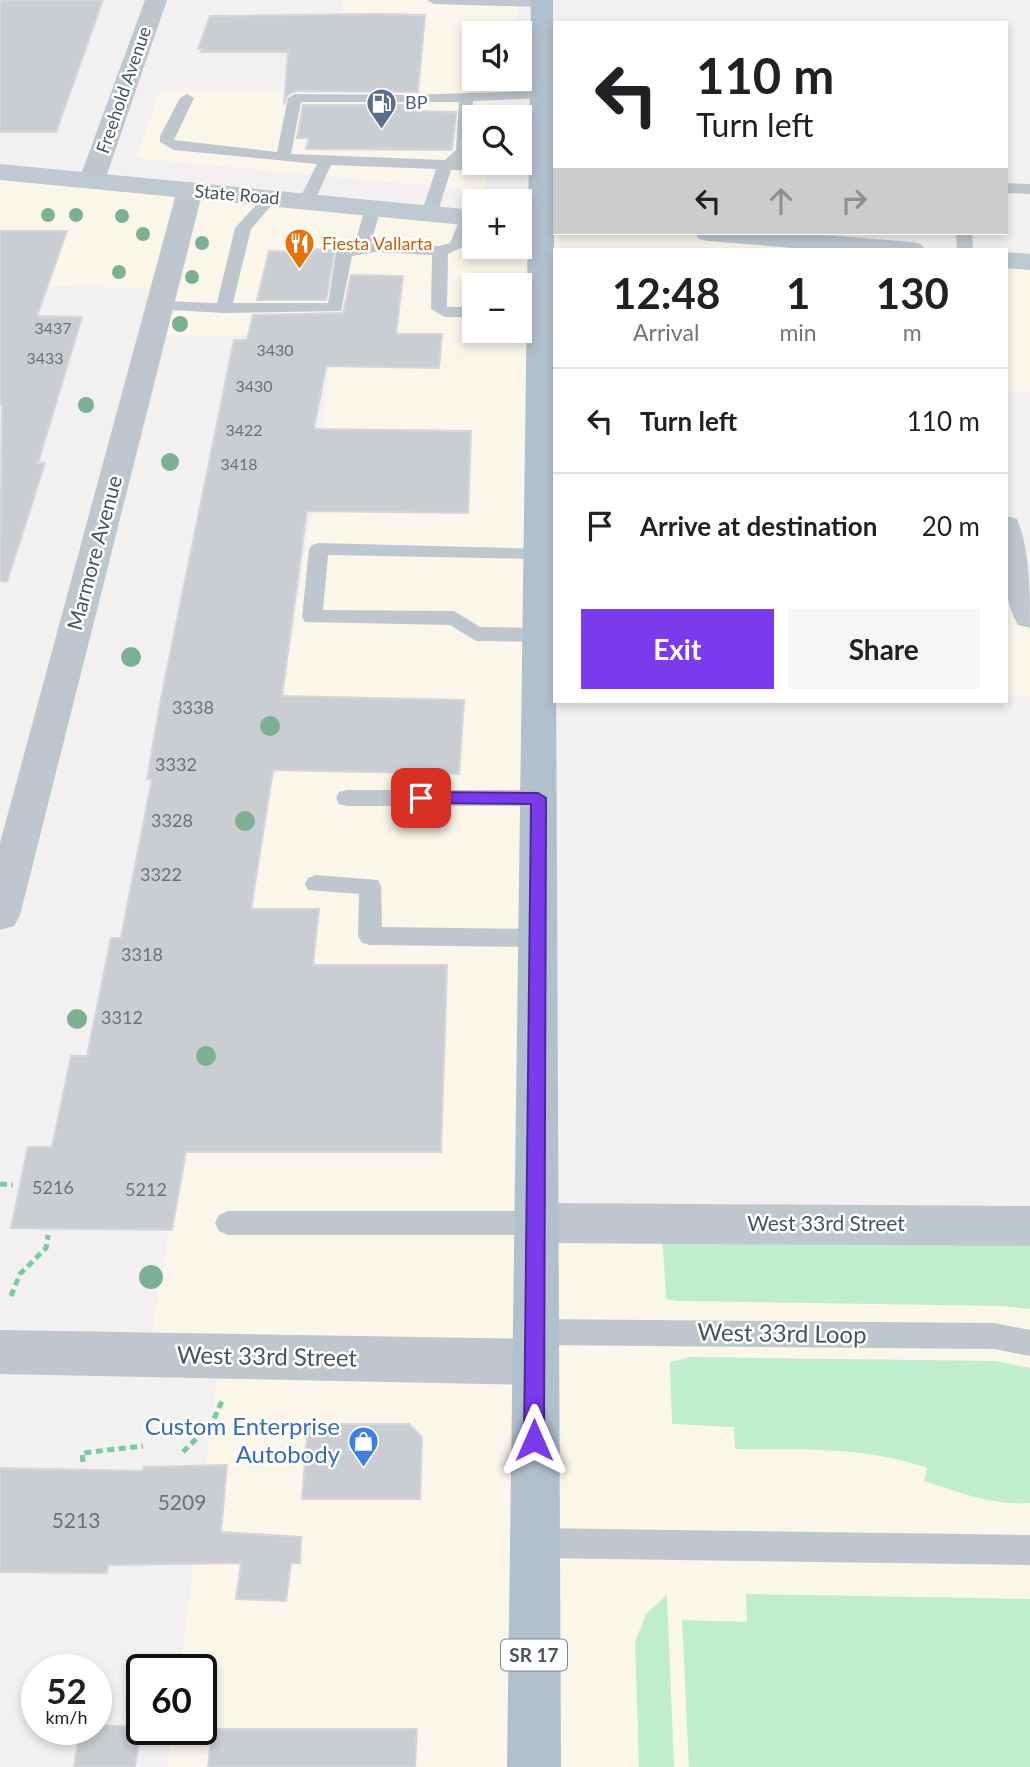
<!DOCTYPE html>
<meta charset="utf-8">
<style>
body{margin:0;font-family:Lato,sans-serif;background:#f6f6f6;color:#202124;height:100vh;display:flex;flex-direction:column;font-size:26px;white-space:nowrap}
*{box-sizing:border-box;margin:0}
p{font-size:23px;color:#757577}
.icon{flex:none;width:38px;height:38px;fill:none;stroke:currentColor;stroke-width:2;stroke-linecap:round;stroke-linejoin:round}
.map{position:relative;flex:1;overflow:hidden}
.drawer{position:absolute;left:553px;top:248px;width:455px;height:455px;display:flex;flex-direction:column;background:#fff;border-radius:0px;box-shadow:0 4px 10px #0003}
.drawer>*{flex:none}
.top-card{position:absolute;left:553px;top:21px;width:455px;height:214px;border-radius:0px;box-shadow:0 4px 10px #0003;background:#fff;color:#202124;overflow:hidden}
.tools{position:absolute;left:462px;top:21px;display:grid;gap:14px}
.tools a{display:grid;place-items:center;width:70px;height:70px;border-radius:0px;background:#fff;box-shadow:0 4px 10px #0003;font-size:35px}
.speed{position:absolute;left:21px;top:1654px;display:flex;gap:14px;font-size:35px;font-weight:700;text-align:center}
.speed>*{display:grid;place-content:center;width:91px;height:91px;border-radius:50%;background:#fff;box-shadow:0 4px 10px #0003;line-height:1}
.speed small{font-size:18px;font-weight:400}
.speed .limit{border:4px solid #111;border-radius:10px;background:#fff;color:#111}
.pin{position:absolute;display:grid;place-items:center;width:60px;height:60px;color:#fff;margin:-30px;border-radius:14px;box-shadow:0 4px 10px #0006}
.me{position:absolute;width:77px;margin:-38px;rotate:0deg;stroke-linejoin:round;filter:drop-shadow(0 0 5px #0008)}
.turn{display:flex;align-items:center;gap:24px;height:147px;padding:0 28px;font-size:32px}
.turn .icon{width:91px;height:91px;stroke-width:2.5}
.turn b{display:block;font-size:49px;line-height:60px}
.lanes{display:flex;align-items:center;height:66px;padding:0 28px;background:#0003;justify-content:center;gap:35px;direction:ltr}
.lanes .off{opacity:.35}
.eta{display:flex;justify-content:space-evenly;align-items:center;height:119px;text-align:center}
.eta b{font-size:42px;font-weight:700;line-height:49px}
.cta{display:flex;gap:14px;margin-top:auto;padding:14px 28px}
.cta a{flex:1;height:80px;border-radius:0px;background:#7c3aed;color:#fff;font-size:28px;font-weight:700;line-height:80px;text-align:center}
.cta a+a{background:#f6f6f6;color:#202124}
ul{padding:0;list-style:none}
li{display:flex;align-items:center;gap:21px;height:105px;padding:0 28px;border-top:2px solid #e0e0e0}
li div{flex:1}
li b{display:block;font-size:26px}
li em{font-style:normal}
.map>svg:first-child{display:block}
.commercial{fill:#fbf6ea;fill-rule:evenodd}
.green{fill:#c0edd0}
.building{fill:#cacdd2;stroke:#d4d6db;stroke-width:2}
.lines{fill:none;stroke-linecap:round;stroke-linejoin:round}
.path{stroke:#7aca9f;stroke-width:5;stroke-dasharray:7 4.5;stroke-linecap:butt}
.service{fill:#bec7ce;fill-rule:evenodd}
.minor{fill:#bec7ce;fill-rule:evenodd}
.secondary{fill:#bec9d2;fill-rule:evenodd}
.primary{fill:#b1c0cd;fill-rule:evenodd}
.tree{fill:#7cb093}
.route{fill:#7c3aed;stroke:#51269a;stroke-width:2}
.labels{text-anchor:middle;stroke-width:5;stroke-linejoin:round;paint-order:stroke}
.far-number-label{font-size:16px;fill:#68727a}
.far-street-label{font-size:18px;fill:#48545c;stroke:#fff}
.far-service-label{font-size:18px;fill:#4e5e75;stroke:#fff;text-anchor:start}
.far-food-label{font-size:18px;fill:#c56008;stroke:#fff;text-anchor:start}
.number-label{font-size:18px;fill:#68727a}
.shield{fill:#fff;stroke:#7f878d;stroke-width:2}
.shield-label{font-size:19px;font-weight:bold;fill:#48545c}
.street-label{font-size:21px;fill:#48545c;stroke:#fff}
.near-number-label{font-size:21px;fill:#68727a}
.near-street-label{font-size:24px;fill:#48545c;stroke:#fff}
.near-shop-label{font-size:24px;fill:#366cbe;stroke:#fff;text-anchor:end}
</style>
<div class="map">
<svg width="1030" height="1767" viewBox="0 0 1030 1767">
<rect width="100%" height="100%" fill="#f2f0f0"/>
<g class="commercial">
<path d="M342 0H518L516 33H474V79H491L489 117H474V163H486L485 191 136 158 160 91 340 92 344 61H335Z"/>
<path d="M0 172 474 218V247H520V223L540 225 555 233H708L912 250H555V695L538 1223 1030 1226V1767H167L172 1729H201V1670L180 1669 220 1356 148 1355 200 1049 234 1050 283 693 318 473 332 337 152 335 164 288 0 285ZM474 285H520V331H474Z"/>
<path d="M1006 260 1030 262V392H1006Z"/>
<path d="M1006 526 1030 617V697H1006Z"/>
</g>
<g class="green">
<path d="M662 1231 1030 1234V1309L1000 1306 678 1301 666 1299Z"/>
<path d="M690 1357 995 1361 1030 1368V1503C994 1506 958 1492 924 1481L927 1468C865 1446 800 1450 735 1449L734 1427 672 1424 670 1362Z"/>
<path d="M746 1594 1030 1599V1767H689L682 1620 747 1622Z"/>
<path d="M667 1595 674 1767H639L635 1642 646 1614Z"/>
</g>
<g class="building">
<path d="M103 0 56 132H0V1Z"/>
<path d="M378 14 425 15 418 92 295 91 287 96 284 105 288 52H201L202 49H198L210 16Z"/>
<path d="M303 105H417V111L456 112 452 150 306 149 309 138H297Z"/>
<path d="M0 231H67L37 316 82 317 38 463H45L7 582 0 581 2 405H0Z"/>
<path d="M299 249 335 250 326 300H257L269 251 298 252Z"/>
<path d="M351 275 403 276 396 334H442L439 368 326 366 314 429 471 431 468 513 307 511 282 696 464 700 459 774 273 770 251 909H319L313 965H447L441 1152H186L172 1230 11 1228 28 1147H52L71 1056H87L111 938H121L152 779H147L162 693 234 340H247L253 315 343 313Z"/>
<path d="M308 1424H409L422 1437 420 1499H302Z"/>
<path d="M227 1465 221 1532 301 1537 300 1563H291L286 1601 236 1599 241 1563 108 1565 107 1573 0 1572V1468L143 1471 144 1467Z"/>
<path d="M96 1725 141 1727 135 1767H74L80 1729H96Z"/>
<path d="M212 1729H417L415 1767H208Z"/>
</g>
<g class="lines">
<g class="path">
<path d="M0 1184 13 1185"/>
<path d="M11 1296 20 1274 46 1248 48 1235"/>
<path d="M183 1452 212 1423 222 1401"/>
<path d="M83 1462 82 1453 143 1446"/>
</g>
<g class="service">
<path d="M427 0H545L548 3 541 7 434 4Z"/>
<path d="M540 91 547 95 545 98 473 101 470 150 464 161 540 165 545 166 547 169 545 172 451 170 437 214 429 219 421 214 436 169 331 165 314 202 306 207 298 202 317 164 174 150 160 142V136L180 98 187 94 194 98 174 140 277 152 288 98 295 94 407 95ZM301 102H459L456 150 445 160 291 154Z"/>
<path d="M1006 183 1030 184V194L1006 193Z"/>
<path d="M270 193 278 198 251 229 233 303H328L336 253 338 250 355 244 365 208 373 203 381 208 371 243 439 246 450 243 462 214H472L474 218 465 246 448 254 447 307H474V317H445L431 309 432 255 375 252 352 256 341 311 224 313 153 309 151 306 159 301 217 303 235 228 265 195Z"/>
<path d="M956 233H972L973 250H957Z"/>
<path d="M520 308H540L548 313 540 318H520Z"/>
<path d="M319 543 546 549 549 553 546 557 539 559 328 555 323 610 454 611 480 627 539 628 546 630 549 635 546 640 539 642 476 641 450 625 305 622 302 617 309 549 312 545Z"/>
<path d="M347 790H539L547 792 550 798 547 804 539 806H347L339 804 336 798 339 792Z"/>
<path d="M316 875 378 880 381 886 382 927 539 929 547 931 551 938 547 945 539 947 370 945 362 943 358 936 359 894 308 890 305 884 308 878Z"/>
<path d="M228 1211H538L547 1215 551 1223 547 1231 538 1235H228L219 1231 215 1223 219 1215Z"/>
<path d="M534 1319 994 1323 1030 1330V1356L994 1349 534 1345 524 1341 520 1332 524 1323Z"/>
<path d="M535 1528 1030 1535V1565L535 1558 524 1554 520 1543 524 1532Z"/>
</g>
<g class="minor">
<path d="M145 0H167L105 180 101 185 92 188 83 185 79 180Z"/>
<path d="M190 182 199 185 203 190 20 915 14 926 0 930V843L177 190 181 185Z"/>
<path d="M1006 516 1017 519C1030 549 1030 593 1030 628L1018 625C999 594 1006 551 1006 516Z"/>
<path d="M538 1203 1030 1206V1246L538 1243 522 1237 516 1223 522 1209Z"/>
<path d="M0 1330 534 1339 551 1346 558 1362 551 1378 534 1385 0 1374Z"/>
</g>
<g class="secondary">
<path d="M0 164 474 210V226L0 180Z"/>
<path d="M520 215 555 217 556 233 520 231Z"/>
<path d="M695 233H801L912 242 921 244 925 250H819L708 241 699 239Z"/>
<path d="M1006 252 1030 254V270L1006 268Z"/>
</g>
<path class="primary" d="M531 0H553L561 1767H507Z"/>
</g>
<g class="tree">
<circle cx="48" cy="215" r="7"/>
<circle cx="76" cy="215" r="7"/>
<circle cx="122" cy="216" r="7"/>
<circle cx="143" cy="234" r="7"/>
<circle cx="202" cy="243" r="7"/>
<circle cx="119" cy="272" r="7"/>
<circle cx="192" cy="277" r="7"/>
<circle cx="180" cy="324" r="8"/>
<circle cx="86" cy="405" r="8"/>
<circle cx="170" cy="462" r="9"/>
<circle cx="131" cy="657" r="10"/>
<circle cx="270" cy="726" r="10"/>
<circle cx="245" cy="821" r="10"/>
<circle cx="77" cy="1019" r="10"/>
<circle cx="206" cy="1056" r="10"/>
<circle cx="151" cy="1277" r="12"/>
</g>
<path class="route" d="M421 792 538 793 546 798 544 1440 541 1447 534 1450 527 1447 524 1440 531 804 421 803 413 798Z"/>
<defs>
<symbol id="fuel-pin" viewBox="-11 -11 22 30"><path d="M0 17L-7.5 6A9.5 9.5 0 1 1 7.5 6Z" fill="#5c6f8a" stroke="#fff"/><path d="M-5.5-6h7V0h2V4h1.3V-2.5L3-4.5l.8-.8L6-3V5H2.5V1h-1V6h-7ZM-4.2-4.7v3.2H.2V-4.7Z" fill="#fff"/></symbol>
<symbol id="restaurant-pin" viewBox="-11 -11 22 30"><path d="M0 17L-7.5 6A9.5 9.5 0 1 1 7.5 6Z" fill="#e8710a" stroke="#fff"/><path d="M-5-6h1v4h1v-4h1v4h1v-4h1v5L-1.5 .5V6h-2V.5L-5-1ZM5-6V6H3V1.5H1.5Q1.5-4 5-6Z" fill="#fff"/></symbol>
<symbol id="shop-pin" viewBox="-11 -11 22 30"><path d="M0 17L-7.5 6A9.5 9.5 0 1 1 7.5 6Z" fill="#3f7fe0" stroke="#fff"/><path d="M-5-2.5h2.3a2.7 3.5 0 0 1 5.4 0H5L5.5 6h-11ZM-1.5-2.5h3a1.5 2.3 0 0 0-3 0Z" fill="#fff"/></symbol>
</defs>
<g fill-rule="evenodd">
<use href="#fuel-pin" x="364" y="86" width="35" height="47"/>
<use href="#restaurant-pin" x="282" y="226" width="35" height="47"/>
<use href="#shop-pin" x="346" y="1424" width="35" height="47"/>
</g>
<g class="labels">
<g class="far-number-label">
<text x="53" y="334">3437</text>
<text x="275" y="356">3430</text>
<text x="45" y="364">3433</text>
<text x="254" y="392">3430</text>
<text x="244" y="436">3422</text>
<text x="239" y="470">3418</text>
</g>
<g class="far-street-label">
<text transform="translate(124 90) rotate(-71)" y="6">Freehold Avenue</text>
<text transform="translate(237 195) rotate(5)" y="6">State Road</text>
</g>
<g class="far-service-label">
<text x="405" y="109">BP</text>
</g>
<g class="far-food-label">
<text x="322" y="250">Fiesta Vallarta</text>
</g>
<g class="number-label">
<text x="193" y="714">3338</text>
<text x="176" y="771">3332</text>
<text x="172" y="827">3328</text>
<text x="161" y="881">3322</text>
<text x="142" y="961">3318</text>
<text x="122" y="1024">3312</text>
<text x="53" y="1194">5216</text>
<text x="146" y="1196">5212</text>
</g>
<rect class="shield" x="501" y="1639.5" width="66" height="31" rx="5"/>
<g class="shield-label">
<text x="534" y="1662">SR 17</text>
</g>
<g class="street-label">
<text transform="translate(95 553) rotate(-75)" y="7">Marmore Avenue</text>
<text x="826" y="1231">West 33rd Street</text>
</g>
<g class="near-number-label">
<text x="182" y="1510">5209</text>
<text x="76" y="1528">5213</text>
</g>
<g class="near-street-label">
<text transform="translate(782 1334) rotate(1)" y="8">West 33rd Loop</text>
<text transform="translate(267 1357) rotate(1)" y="8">West 33rd Street</text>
</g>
<g class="near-shop-label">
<text x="340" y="1435">Custom Enterprise<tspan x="340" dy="28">Autobody</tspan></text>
</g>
</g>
</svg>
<div class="tools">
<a><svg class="icon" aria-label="sound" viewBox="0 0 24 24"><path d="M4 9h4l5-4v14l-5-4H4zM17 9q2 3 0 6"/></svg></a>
<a><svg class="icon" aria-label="search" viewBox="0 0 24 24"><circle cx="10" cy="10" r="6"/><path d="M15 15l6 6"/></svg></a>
<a>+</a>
<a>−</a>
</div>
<div class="speed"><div>52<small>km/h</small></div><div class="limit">60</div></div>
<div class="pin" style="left:421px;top:798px;background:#d93025"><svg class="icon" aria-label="arrive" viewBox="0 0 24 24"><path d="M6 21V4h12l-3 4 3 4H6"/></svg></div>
<svg class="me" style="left:534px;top:1440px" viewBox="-20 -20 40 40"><path d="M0-17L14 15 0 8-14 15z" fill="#7c3aed" stroke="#fff" stroke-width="4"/></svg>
<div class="top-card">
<div class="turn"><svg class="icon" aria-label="left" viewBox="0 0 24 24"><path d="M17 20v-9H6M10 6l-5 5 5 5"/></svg><div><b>110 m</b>Turn left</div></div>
<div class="lanes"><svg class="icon" aria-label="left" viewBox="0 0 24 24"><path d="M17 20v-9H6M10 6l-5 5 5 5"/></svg><svg class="icon off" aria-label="ahead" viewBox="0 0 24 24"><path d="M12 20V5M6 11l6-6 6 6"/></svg><svg class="icon off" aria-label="right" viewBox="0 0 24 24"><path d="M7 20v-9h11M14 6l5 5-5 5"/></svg></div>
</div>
<section class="drawer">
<div class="eta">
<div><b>12:48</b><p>Arrival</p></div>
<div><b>1</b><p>min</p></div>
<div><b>130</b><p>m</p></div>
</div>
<ul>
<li><svg class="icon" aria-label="left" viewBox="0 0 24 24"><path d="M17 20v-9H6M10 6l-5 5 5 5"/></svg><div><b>Turn left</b></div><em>110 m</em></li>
<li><svg class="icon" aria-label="arrive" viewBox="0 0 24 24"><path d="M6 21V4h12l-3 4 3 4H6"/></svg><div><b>Arrive at destination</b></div><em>20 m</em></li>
</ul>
<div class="cta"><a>Exit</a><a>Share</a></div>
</section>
</div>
